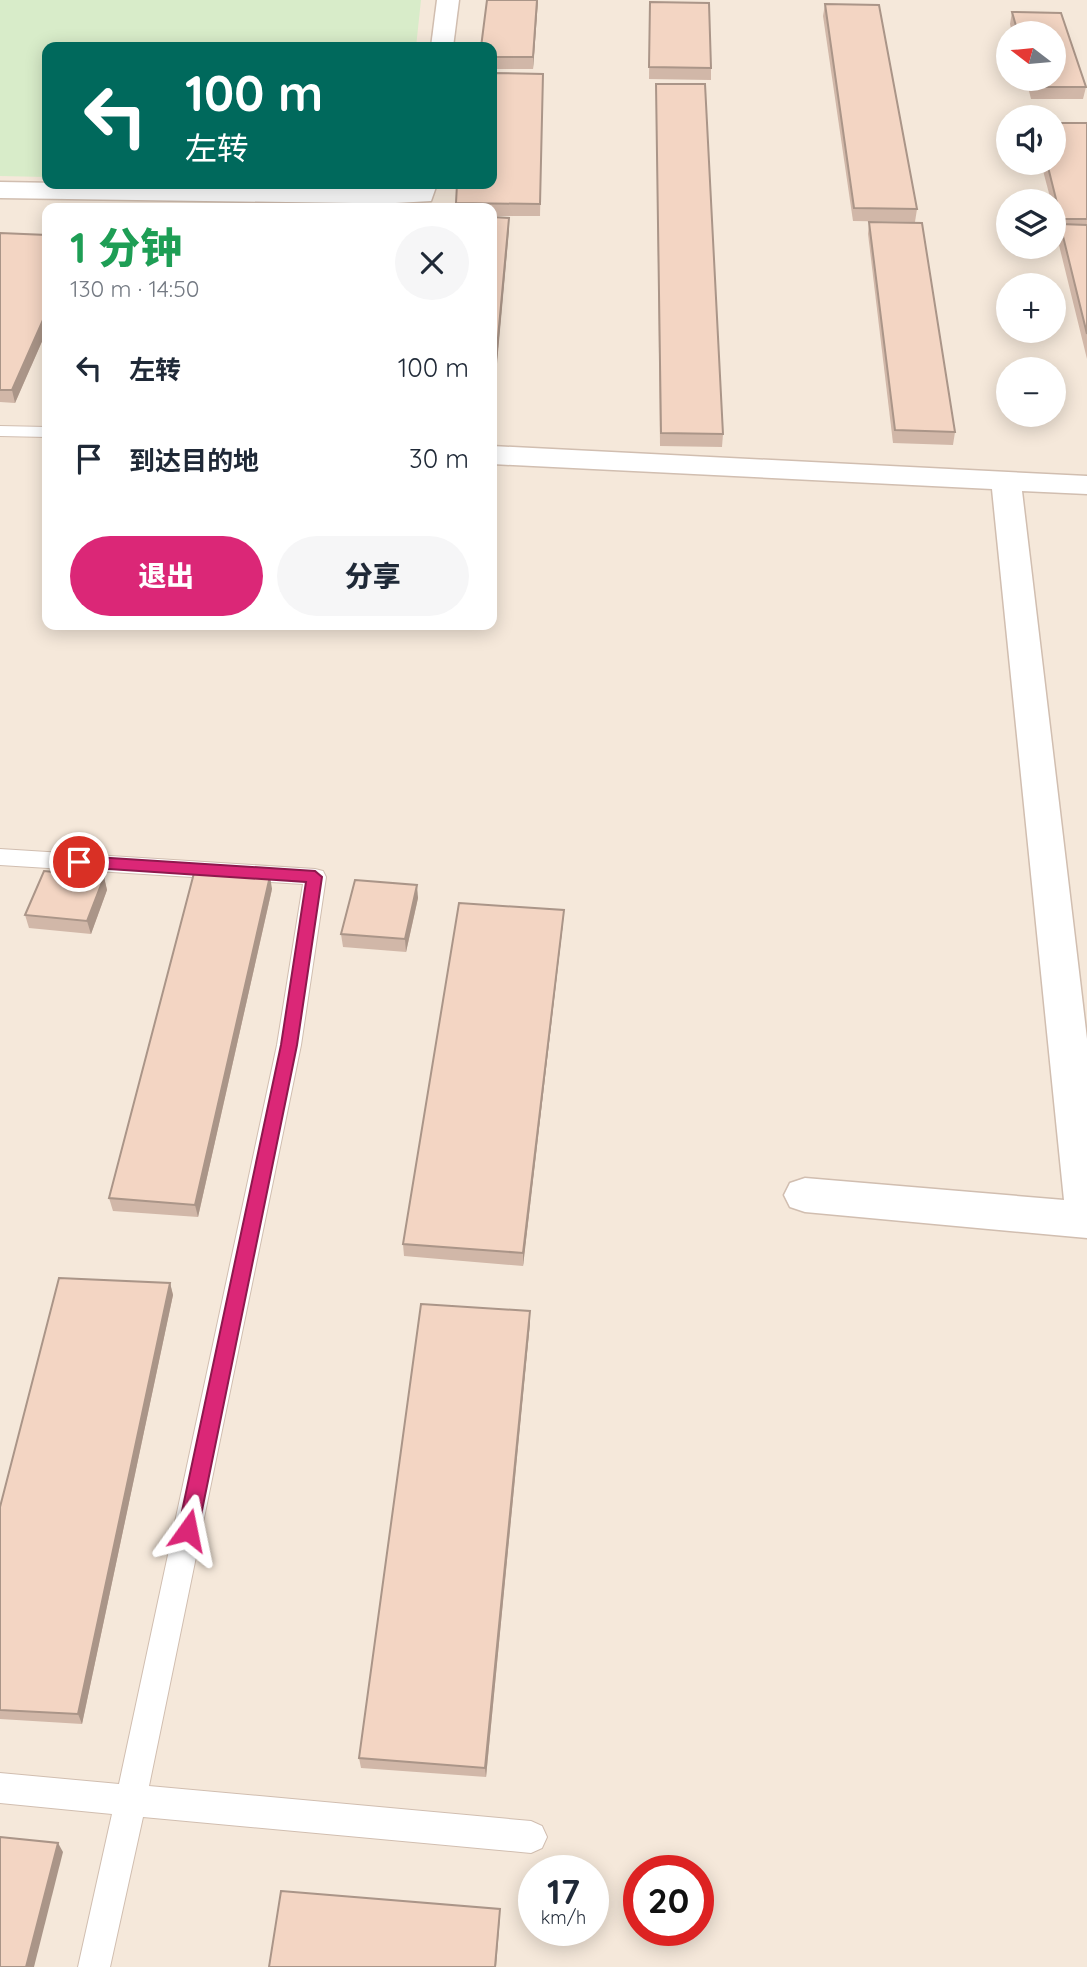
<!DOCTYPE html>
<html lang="zh">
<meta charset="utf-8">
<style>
body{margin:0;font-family:Quicksand,"Noto Sans SC",sans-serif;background:#f6f6f7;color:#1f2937;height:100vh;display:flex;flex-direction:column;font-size:26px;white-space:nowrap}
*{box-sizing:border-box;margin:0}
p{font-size:23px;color:#747a83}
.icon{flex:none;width:38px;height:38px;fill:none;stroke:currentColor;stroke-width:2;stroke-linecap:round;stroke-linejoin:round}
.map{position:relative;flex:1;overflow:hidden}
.drawer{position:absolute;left:42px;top:203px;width:455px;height:427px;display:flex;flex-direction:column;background:#fff;border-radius:14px;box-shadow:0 4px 18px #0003}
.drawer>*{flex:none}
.top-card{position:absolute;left:42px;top:42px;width:455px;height:147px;border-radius:14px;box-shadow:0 4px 18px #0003;background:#00695c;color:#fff;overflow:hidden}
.needle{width:46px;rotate:286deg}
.tools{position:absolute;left:996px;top:21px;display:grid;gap:14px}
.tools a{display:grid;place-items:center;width:70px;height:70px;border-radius:50%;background:#fff;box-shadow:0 4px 18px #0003;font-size:35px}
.speed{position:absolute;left:518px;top:1855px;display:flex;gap:14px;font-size:35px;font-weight:700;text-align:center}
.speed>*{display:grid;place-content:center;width:91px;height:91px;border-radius:50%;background:#fff;box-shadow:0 4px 18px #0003;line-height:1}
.speed small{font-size:18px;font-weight:400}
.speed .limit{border:10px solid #d22;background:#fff;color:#111}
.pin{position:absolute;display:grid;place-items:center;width:60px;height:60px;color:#fff;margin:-30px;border:4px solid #fff;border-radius:50%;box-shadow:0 2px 7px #0007}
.me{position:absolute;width:77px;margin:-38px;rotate:12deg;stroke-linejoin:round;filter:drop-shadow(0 0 5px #0008)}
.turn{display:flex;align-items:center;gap:24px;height:147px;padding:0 28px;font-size:32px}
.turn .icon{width:91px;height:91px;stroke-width:2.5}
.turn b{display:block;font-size:49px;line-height:60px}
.round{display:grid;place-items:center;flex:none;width:74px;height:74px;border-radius:37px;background:#f6f6f7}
.head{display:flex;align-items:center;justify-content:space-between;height:119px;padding:0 28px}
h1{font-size:42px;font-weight:800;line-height:52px;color:#1e9e55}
.primary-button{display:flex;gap:14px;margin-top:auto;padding:14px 28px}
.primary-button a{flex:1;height:80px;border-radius:42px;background:#db2777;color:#fff;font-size:28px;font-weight:800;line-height:80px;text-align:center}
.primary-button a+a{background:#f6f6f7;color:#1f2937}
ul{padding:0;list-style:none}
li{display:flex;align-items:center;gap:21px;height:91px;padding:0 28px}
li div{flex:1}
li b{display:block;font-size:26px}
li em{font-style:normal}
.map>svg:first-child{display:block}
.residential{fill:#f5e8da;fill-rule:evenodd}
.green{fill:#d8ecc9}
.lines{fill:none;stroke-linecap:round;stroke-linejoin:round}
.service-casing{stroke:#d1beb0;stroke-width:2}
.minor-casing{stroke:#d1beb0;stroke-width:3}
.service{fill:#fff;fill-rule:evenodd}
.minor{fill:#fff;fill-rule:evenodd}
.wall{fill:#d1b7a8}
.shaded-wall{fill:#aa9588}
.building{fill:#f3d5c3;stroke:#aa9588;stroke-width:2}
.route{fill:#db2777;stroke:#8e194d;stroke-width:2}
</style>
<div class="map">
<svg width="1087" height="1967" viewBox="0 0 1087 1967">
<rect width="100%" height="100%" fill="#fdf6ec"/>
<path class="residential" d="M0 0H1087V1967H0ZM1008 33H1054V79H1008ZM47 47H492V184H47ZM1008 117H1054V163H1008ZM1008 201H1054V247H1008ZM47 208H492V625H47ZM1008 285H1054V331H1008ZM1008 369H1054V415H1008ZM534 1871H593V1930H534ZM639 1871H698V1930H639Z"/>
<path class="green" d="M0 0H421L416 47H47V177L0 176Z"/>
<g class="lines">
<defs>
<g id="service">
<path d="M0 426 47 427V437L0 436Z"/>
<path d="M0 849 315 869 323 871 326 877 301 1045 149 1786 531 1821 542 1826 547 1837 542 1848 531 1853 143 1817 110 1967H78L112 1814 0 1803V1773L119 1784 277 1045 303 884 0 865Z"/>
</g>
<g id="minor">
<path d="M437 0H459L453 47H431Z"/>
<path d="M0 182 368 188H411L412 184H437L431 201 378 204 377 208H351L353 203 0 198Z"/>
<path d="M492 446 1087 476V494L1022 491 1087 1039V1238L805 1212 790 1207 784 1195 790 1183 805 1178 1064 1200 992 489 492 464Z"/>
</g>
</defs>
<use href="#service" class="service-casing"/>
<use href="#minor" class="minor-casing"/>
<use href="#service" class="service"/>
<use href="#minor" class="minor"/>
</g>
<g class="wall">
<path d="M538 0 533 69H492V47Z"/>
<path d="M650 2 711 68V80L649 79Z"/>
<path d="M825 4 917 209 915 222 853 221 823 16Z"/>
<path d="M1012 12 1061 13 1086 87 1083 99H1031L1026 79H1054V33H1012L1010 24Z"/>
<path d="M543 74 540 216H492V208H456V203Z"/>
<path d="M656 84 723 434 722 447 660 446Z"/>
<path d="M1087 123V359L1057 237 1058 231 1054 211V201H1051L1041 163H1054Z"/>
<path d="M869 222 955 432 953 445 893 443 868 234Z"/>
<path d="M0 233 47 235V330L15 403 0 402Z"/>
<path d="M104 877 107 890 91 934 29 928 25 915Z"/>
<path d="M272 889 198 1217 113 1211 109 1198Z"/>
<path d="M418 898 406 952 343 947 341 934Z"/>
<path d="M563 923 523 1266 404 1256 403 1244Z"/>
<path d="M170 1283 173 1295 82 1724 0 1719V1507Z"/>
<path d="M530 1323 486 1777 361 1768 359 1758Z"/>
</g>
<g class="shaded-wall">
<path d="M537 0H538L533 69V57Z"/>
<path d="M509 218V230L492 419V403Z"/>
<path d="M47 311V330L15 403 12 390Z"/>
<path d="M270 876 272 889 198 1217 195 1205Z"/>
<path d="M104 877 107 890 91 934 87 921Z"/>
<path d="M417 885 418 898 406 952 405 939Z"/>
<path d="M564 910 563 923 523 1266V1253Z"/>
<path d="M170 1283 173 1295 82 1724 78 1714Z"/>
<path d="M530 1311V1323L486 1777 485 1768Z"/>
<path d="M58 1843 63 1852 34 1967H26Z"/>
<path d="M500 1909V1917L496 1967H495Z"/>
</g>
<g class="building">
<path d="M487 0H537L533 57H492V47H481Z"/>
<path d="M650 2 709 3 711 68 649 67Z"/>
<path d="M825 4 879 5 917 209 854 208Z"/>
<path d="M1012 12 1061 13 1086 87H1034L1031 79H1054V33H1018Z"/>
<path d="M492 73 543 74 540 204 456 203 457 184H492Z"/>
<path d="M656 84H705L723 434 661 433Z"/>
<path d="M1054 123H1087V219H1061L1047 163H1054Z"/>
<path d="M492 217 509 218 492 403Z"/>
<path d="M869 222 922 223 955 432 895 430Z"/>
<path d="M1060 224 1087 225V334Z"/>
<path d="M0 233 47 235V311L12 390H0Z"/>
<path d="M44 871 104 877 87 921 25 915Z"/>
<path d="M194 873 270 876 195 1205 109 1198Z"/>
<path d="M355 880 417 885 405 939 341 934Z"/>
<path d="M459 903 564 910 523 1253 403 1244Z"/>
<path d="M59 1278 170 1283 78 1714 0 1710V1507Z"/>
<path d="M421 1304 530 1311 485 1768 359 1758Z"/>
<path d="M0 1837 58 1843 26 1967H0Z"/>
<path d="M281 1891 500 1909 495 1967H269Z"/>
</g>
<path class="route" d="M79 856 315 871 322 877 297 1045 198 1530 195 1537 188 1539 181 1537 178 1530 281 1045 306 882 79 867 71 862Z"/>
</svg>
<div class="tools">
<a><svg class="needle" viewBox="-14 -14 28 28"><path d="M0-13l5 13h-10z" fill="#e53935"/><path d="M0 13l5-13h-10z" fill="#747a83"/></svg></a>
<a><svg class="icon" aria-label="sound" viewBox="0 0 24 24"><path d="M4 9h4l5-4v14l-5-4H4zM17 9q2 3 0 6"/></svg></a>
<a><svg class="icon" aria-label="layers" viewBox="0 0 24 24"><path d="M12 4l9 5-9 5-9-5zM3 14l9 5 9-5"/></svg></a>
<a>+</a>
<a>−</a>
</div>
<div class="speed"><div>17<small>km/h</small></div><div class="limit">20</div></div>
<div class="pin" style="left:79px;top:862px;background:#d93025"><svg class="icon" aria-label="arrive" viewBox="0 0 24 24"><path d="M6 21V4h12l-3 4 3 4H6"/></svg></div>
<svg class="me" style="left:188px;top:1530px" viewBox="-20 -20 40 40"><path d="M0-17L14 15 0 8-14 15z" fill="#db2777" stroke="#fff" stroke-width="4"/></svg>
<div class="top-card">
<div class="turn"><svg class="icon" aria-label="left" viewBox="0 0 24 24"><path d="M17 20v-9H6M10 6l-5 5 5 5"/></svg><div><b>100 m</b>左转</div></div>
</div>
<section class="drawer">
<div class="head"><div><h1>1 分钟</h1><p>130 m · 14:50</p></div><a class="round"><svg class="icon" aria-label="close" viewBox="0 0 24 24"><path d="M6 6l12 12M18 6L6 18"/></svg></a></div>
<ul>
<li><svg class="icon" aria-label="left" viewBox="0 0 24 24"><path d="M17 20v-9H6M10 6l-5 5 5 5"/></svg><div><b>左转</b></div><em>100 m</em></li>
<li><svg class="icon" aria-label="arrive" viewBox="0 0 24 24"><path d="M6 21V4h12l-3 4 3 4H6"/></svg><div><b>到达目的地</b></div><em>30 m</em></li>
</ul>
<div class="primary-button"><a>退出</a><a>分享</a></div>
</section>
</div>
